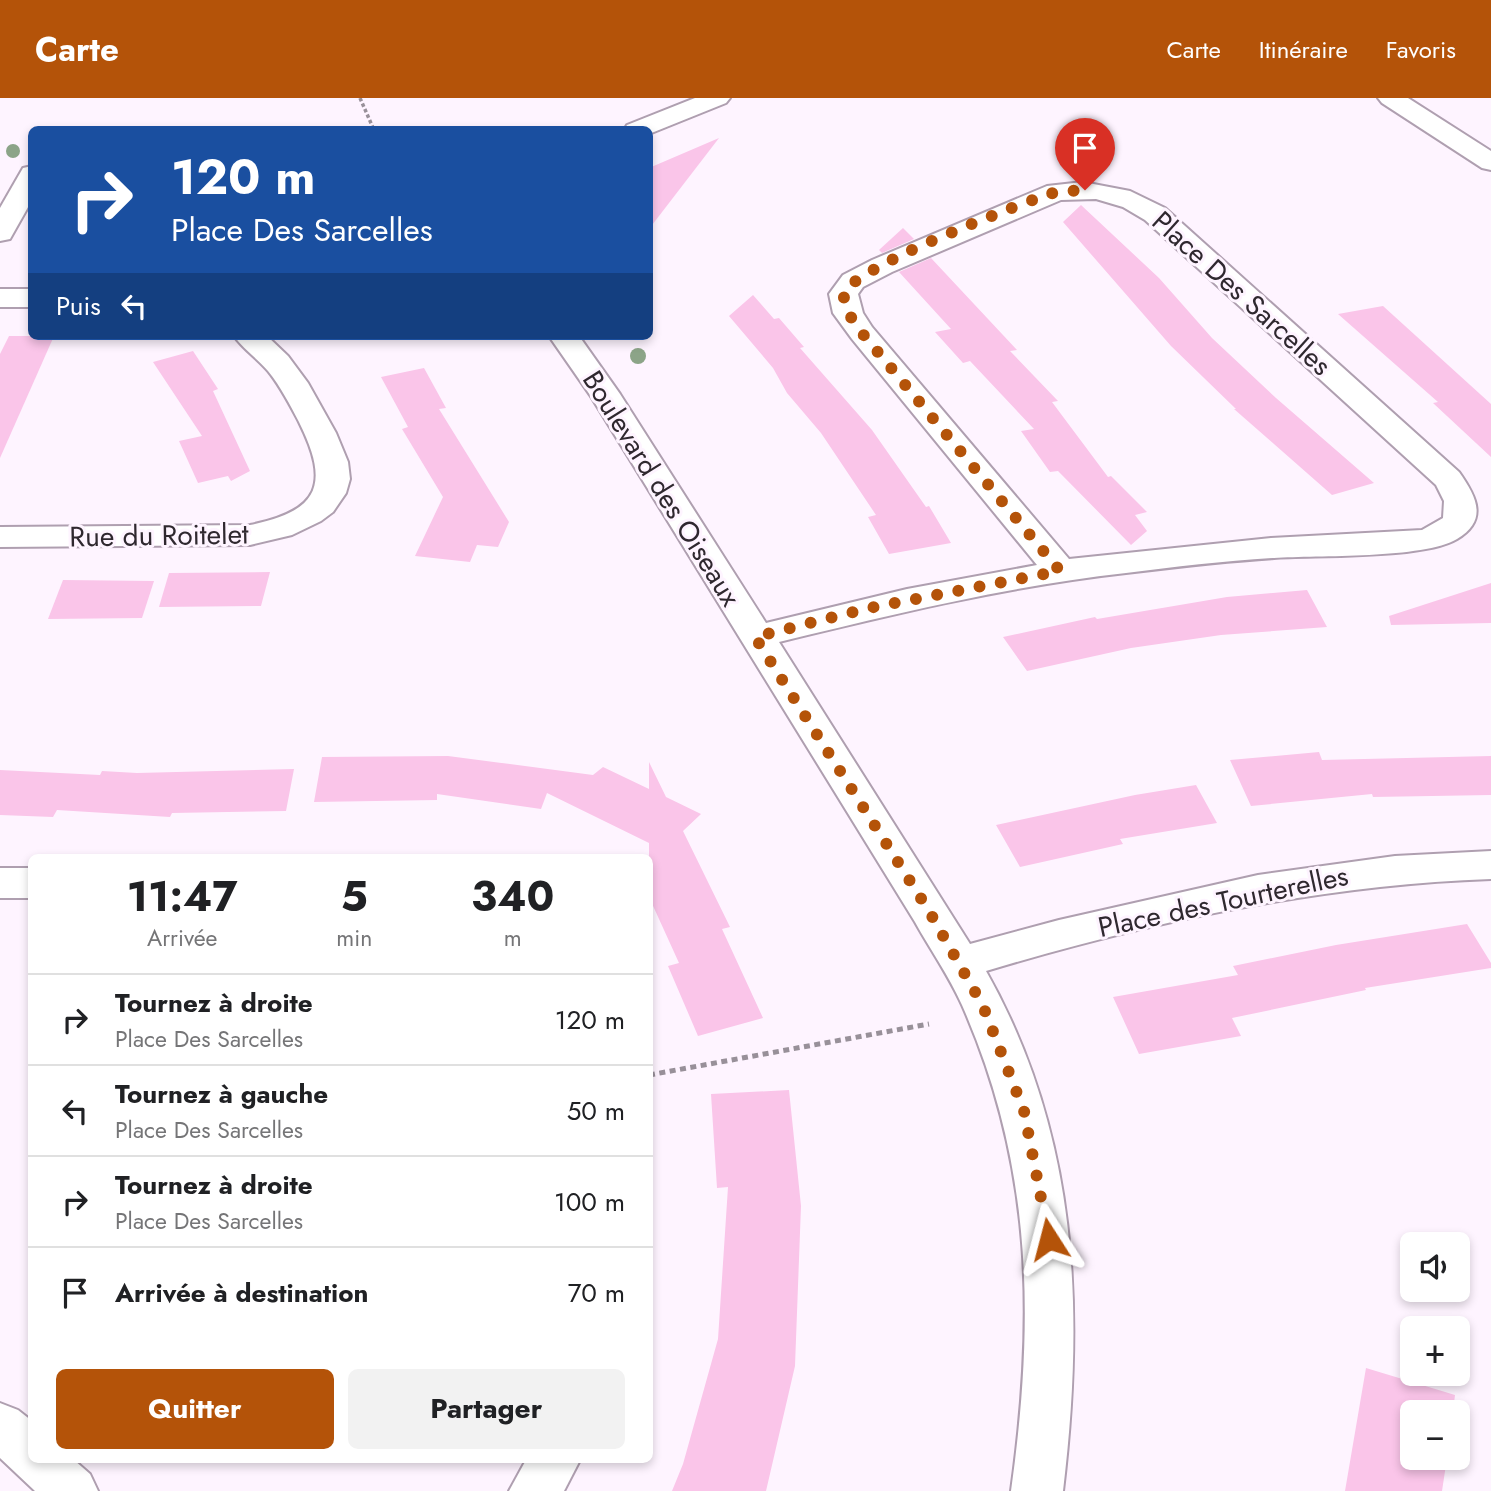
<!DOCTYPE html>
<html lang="fr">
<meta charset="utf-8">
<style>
body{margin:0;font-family:Jost,sans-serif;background:#f2f2f2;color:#202124;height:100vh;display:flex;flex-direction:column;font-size:26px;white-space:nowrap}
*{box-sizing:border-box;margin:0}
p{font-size:23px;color:#757577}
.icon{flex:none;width:38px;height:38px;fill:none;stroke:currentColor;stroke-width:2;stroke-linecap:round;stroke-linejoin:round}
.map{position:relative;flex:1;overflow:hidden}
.sheet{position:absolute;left:28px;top:756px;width:625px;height:609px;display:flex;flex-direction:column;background:#fff;border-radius:10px;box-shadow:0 4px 10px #0003}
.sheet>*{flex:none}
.banner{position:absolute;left:28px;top:28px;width:625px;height:214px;border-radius:10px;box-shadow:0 4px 10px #0003;background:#1a4fa0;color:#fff;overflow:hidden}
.buttons{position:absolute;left:1400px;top:1134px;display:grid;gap:14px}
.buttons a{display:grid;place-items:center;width:70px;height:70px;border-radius:10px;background:#fff;box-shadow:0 4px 10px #0003;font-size:35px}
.pin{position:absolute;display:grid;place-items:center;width:60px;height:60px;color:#fff;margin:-72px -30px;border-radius:50% 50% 50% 0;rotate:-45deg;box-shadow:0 0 7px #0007}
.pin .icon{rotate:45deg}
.me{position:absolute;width:77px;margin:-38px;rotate:351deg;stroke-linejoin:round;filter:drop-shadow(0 0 5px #0008)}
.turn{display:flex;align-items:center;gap:24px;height:147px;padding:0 28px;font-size:32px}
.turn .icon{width:91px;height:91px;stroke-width:2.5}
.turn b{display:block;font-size:49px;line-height:60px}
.then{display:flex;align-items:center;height:66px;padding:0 28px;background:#0003;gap:14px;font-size:26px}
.eta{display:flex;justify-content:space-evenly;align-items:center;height:119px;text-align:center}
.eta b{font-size:42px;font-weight:700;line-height:49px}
.action{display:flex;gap:14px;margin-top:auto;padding:14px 28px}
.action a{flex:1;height:80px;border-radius:10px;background:#b45309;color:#fff;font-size:28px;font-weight:700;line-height:80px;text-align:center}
.action a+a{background:#f2f2f2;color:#202124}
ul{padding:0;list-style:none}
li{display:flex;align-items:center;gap:21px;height:91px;padding:0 28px;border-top:2px solid #e0e0e0}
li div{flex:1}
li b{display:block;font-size:26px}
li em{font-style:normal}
header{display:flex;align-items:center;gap:42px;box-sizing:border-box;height:98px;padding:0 35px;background:#b45309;color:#fff}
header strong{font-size:33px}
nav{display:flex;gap:38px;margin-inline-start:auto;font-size:24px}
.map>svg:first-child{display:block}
.building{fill:#fac5e9}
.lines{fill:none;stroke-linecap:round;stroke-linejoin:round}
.minor-casing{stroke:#af9fb0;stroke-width:4}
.path-far1{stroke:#989099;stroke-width:3.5;stroke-dasharray:3.5 2.5;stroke-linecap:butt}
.path{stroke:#989099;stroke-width:5;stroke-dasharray:6 4.5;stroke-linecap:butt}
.minor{fill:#fff;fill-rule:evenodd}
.tree{fill:#8ca488}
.route{stroke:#b45309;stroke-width:12;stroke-dasharray:0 21.6}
.labels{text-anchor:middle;stroke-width:6;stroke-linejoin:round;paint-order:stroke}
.street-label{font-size:28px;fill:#2f282f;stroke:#fef4ff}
</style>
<header>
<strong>Carte</strong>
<nav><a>Carte</a><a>Itinéraire</a><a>Favoris</a></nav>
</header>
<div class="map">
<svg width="1491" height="1393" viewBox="0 0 1491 1393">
<rect width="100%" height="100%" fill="#fef4ff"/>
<g class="building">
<path d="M719 40 649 131V70Z"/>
<path d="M1081 107 1159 180 1212 240 1276 300 1374 385 1332 397 1234 311H1236L1171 248 1063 124Z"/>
<path d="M903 130 914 141 882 155 879 152Z"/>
<path d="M931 160 1017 252 1010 253 1058 303 1052 304 1108 379 1111 378 1147 414 1135 417 1147 433 1131 447 1058 373 1050 374 1021 333 1034 331 970 263 963 265 935 234 951 231 899 174Z"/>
<path d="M753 197 774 221 779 220 804 249 800 250 872 332 926 409 929 408 951 445 889 456 868 419 876 417 821 335 787 295 773 270 729 218Z"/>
<path d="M1383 208 1491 306V359L1433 305 1438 304 1338 216Z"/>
<path d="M9 238H54L0 360V256Z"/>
<path d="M193 253 218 291 213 293 250 373 231 383 228 378 198 385 179 343 202 338 153 264Z"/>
<path d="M424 270 446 310 439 311 509 424 498 449 477 447 470 464 415 458 443 399 402 331 408 329 381 279Z"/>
<path d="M270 474 261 508 159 509 169 475Z"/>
<path d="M63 482 154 483 142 520 48 521Z"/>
<path d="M1491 485V525L1391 527 1389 518Z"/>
<path d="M1307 492 1327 529 1221 537 1131 550 1027 573 1003 539 1095 519 1097 521 1227 499Z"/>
<path d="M1319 654 1322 662 1491 658V697L1373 699 1372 696 1251 708 1230 662Z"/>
<path d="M448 658 593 677 603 669 649 691V664L666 699 701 716 683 733 730 829 722 831 763 920 698 938 668 868 679 865 649 799V745L547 695 541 711 437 696V702L314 704 322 659Z"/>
<path d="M294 671 286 713 172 715 170 719 57 712 53 719 0 717V672L100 677 102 673 137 675Z"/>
<path d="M1196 687 1217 725 1120 741 1123 746 1020 769 996 727 1135 697Z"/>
<path d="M1467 826 1491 865V870L1365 890 1366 892 1232 920 1241 938 1139 956 1113 899 1238 877 1233 868 1336 847Z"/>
<path d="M789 992 801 1108 795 1268 766 1393H672L683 1366 718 1241 728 1089 717 1090 711 996Z"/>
<path d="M1366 1270 1455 1297 1453 1314H1412V1360H1447L1442 1393H1345Z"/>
</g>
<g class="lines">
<defs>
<g id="minor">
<path d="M695 0H730L726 5 649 36V32H624L627 27Z"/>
<path d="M1378 0H1408L1491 53V72L1482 70 1382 5Z"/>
<path d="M32 68V102L10 141 0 143V110L23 70Z"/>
<path d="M1083 84 1130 93 1165 110 1459 374C1476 398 1489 422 1457 441 1424 461 1317 457 1274 460 1225 463 1175 469 1126 475 1009 488 894 516 779 544L970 846 1059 822 1258 777 1395 758 1491 753V781C1319 787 1150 824 986 873 1078 1036 1085 1211 1063 1393H1011C1035 1222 1033 1067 962 907 949 878 930 851 915 824L590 297 549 238H579L620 296 766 525 907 491 1037 467 852 241 833 215 829 196 843 177 872 162 1047 88ZM1096 101 1123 109 1145 122 1436 387 1444 403 1443 420 1422 432 1271 440 1069 461 872 229 863 215 858 196 863 189 892 174 1061 102Z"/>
<rect x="0" y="191" width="32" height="18"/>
<path d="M234 238H267L288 258 308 285 336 335 348 364 350 381 346 395 333 414 321 423 292 437 250 447 0 449V429L250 427C320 413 330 386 299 324 290 307 281 289 268 273 258 261 243 251 234 238Z"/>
<rect x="0" y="770" width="32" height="30"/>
<path d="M0 1305 18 1312 32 1323V1362H74L90 1376 98 1393H35L0 1360Z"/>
<path d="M526 1362H580L564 1393H509Z"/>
</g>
</defs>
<use href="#minor" class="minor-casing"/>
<path class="path-far1" d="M360 0 374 32"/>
<path class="path" d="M649 977 929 926"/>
<use href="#minor" class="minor"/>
</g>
<g class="tree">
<circle cx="13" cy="53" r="7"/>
<circle cx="638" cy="258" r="8"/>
</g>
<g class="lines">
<path class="route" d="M1049 1141 1024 1013 983 908 929 813 755 539 869 510 1060 473 862 235 848 215 843 196C857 168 1007 112 1043 98L1056 94 1085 92"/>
</g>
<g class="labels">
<g class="street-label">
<text transform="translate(1242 195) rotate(42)" y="10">Place Des Sarcelles</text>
<text transform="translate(662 390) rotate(58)" y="10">Boulevard des Oiseaux</text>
<text transform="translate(159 437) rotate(-1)" y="10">Rue du Roitelet</text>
<text transform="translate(1223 803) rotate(-12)" y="10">Place des Tourterelles</text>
</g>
</g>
</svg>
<div class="buttons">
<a><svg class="icon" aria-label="sound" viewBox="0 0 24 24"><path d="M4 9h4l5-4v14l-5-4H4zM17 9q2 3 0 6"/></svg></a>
<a>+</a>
<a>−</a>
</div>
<div class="pin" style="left:1085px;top:92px;background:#d93025"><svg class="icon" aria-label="arrive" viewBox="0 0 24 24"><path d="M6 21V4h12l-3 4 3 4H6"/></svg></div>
<svg class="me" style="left:1049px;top:1141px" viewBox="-20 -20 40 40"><path d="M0-17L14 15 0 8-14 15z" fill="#b45309" stroke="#fff" stroke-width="4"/></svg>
<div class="banner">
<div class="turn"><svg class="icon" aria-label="right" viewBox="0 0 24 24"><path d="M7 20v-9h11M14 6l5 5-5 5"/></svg><div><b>120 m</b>Place Des Sarcelles</div></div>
<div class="then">Puis<svg class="icon" aria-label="left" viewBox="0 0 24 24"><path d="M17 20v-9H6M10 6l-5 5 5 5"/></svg></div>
</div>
<section class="sheet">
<div class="eta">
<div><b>11:47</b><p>Arrivée</p></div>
<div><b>5</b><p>min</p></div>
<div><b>340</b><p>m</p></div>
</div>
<ul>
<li><svg class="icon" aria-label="right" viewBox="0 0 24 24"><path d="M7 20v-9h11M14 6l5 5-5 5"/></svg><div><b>Tournez à droite</b><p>Place Des Sarcelles</p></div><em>120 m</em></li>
<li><svg class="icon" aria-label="left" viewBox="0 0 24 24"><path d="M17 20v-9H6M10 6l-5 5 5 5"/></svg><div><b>Tournez à gauche</b><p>Place Des Sarcelles</p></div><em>50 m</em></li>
<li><svg class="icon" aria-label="right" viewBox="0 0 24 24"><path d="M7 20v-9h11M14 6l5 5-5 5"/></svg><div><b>Tournez à droite</b><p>Place Des Sarcelles</p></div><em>100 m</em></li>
<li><svg class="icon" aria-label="arrive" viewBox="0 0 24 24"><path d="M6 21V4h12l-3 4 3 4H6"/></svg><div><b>Arrivée à destination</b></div><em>70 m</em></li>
</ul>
<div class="action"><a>Quitter</a><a>Partager</a></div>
</section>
</div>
